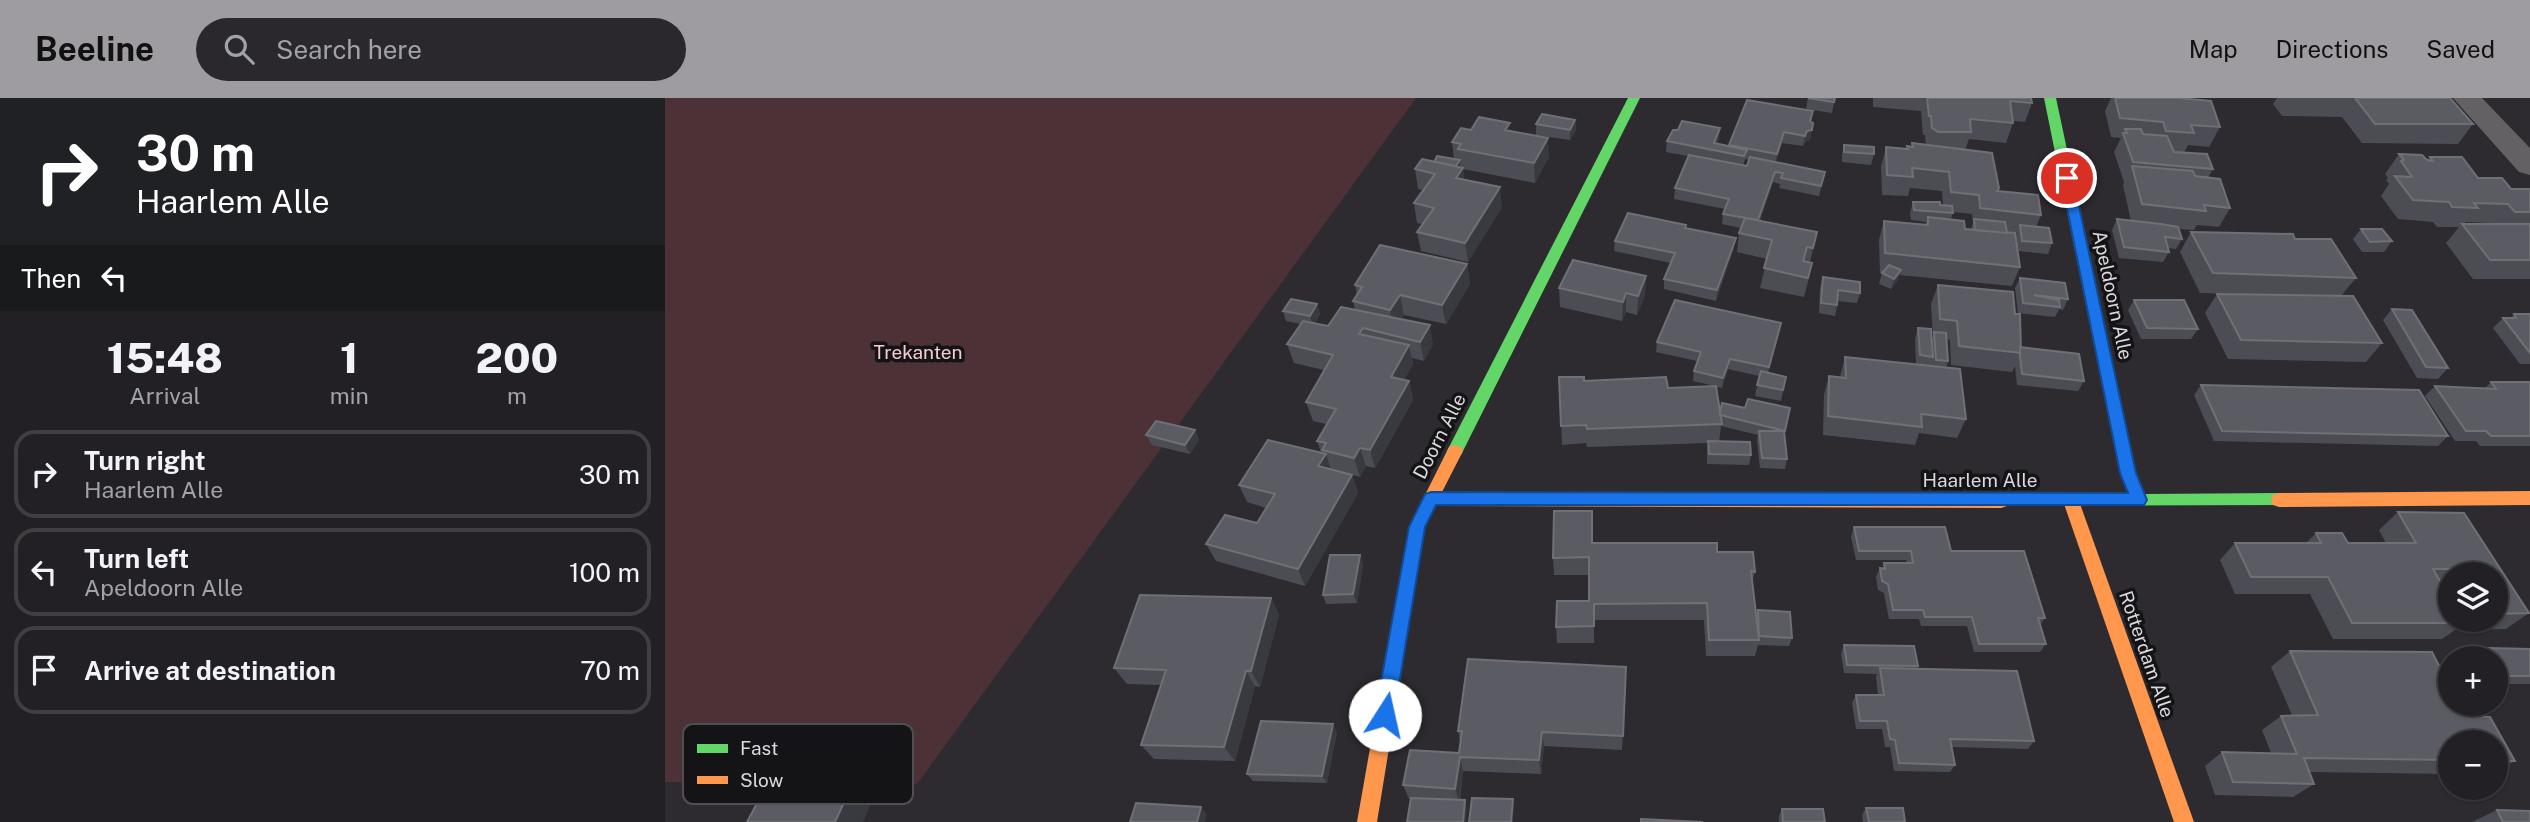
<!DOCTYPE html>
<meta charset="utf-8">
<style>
body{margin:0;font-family:"Public Sans",sans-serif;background:#2a282c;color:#f1f3f6;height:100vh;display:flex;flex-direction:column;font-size:26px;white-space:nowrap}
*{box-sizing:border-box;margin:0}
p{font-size:23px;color:#a2a3a6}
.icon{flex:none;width:38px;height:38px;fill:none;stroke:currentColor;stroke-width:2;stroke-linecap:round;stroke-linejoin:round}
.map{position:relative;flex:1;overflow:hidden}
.drawer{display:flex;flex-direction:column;background:#222024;width:665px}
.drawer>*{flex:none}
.banner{background:#202124;color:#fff;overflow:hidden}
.tools{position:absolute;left:1773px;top:464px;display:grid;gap:14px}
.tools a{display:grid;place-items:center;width:70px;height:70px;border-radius:50%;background:#222024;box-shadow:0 2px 5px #0004,0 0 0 2px #3f3e41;font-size:35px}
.pin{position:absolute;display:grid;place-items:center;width:60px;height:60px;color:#fff;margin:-30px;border:4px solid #fff;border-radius:50%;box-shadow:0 2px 7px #0007}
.me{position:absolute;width:77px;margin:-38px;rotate:10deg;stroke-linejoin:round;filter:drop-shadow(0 0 5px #0008)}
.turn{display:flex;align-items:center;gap:24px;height:147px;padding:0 21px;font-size:32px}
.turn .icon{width:91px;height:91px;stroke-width:2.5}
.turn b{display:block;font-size:49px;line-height:60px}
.then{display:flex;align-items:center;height:66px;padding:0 21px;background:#0003;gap:14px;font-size:26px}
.eta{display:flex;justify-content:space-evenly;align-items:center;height:119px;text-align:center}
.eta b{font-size:42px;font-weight:800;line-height:49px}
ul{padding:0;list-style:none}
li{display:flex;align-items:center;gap:21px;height:88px;margin:0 14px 10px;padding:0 7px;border:4px solid #3f3e41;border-radius:21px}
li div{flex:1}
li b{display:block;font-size:26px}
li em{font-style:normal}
header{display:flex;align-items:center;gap:42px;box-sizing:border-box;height:98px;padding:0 35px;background:#9e9ca1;color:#111}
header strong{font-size:33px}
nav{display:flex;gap:38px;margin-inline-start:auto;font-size:24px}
.search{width:490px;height:63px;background:#2a282c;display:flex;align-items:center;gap:18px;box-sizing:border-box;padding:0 24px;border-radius:38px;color:#a2a3a6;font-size:26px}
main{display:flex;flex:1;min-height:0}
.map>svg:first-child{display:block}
.green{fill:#4c3136}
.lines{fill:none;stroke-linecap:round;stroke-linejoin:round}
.street{fill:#646164;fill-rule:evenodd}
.fast{fill:#63d668;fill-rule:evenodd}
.slow{fill:#ff974d;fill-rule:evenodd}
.wall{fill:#4c4d54;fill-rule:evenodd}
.shaded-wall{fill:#393940}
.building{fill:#5b5c63;stroke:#6f6f76;stroke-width:2}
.route{fill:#1a73e8;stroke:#114b97;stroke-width:2}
.labels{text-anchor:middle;stroke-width:7;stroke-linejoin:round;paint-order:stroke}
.street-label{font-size:19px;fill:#dbd9de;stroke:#141316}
.park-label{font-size:19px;fill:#f7cbd1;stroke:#141316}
.key{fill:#141316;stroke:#504e52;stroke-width:2}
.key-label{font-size:19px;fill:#dbd9de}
</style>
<header>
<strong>Beeline</strong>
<div class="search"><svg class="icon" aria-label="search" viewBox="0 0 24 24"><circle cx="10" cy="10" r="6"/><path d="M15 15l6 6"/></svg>Search here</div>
<nav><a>Map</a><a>Directions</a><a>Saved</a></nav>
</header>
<main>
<section class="drawer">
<div class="banner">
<div class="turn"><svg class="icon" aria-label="right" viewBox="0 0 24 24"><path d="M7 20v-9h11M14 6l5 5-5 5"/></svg><div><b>30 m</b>Haarlem Alle</div></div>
<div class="then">Then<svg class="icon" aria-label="left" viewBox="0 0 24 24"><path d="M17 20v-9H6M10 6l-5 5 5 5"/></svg></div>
</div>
<div class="eta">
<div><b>15:48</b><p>Arrival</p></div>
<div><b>1</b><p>min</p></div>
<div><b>200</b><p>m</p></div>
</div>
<ul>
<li><svg class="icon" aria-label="right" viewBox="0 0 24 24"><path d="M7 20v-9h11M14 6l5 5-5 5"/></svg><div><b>Turn right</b><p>Haarlem Alle</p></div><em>30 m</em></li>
<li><svg class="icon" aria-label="left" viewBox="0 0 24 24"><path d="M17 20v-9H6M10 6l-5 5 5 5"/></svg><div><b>Turn left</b><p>Apeldoorn Alle</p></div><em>100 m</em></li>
<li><svg class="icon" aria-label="arrive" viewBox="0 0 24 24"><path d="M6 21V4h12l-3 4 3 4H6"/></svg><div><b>Arrive at destination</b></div><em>70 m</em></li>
</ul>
</section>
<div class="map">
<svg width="1865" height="724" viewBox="0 0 1865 724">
<rect width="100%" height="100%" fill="#2d2b30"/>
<path class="green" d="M0 0H751L252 686 0 684Z"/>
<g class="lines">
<path class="street" d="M1788 0H1817L1865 50V77L1854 74Z"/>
<g class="fast">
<path d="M963 0H975L796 357H784L782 353Z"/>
<path d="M1379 0H1391L1471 375 1480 396 1614 395 1620 397 1622 402 1620 407 1330 408 1328 403 1330 398 1336 396H1463L1455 375Z"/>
</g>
<g class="slow">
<path d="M790 347 796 349 798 353 777 394 1336 396 1342 398 1344 403 1342 408 1336 410 771 408 760 429 712 724H692L744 429 784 349Z"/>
<path d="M1865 393V407L1614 409 1608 407 1606 402 1608 397 1614 395Z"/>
<path d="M1406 396 1412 398 1414 403 1529 724H1509L1398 403 1400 398Z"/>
</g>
</g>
<g class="wall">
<path d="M1143 0H1170L1167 15 1141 11Z"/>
<path d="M1208 0H1366L1367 5 1360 24 1348 23V25L1341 45 1304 41 1300 52 1332 93 1376 117 1371 129 1387 145 1383 156 1353 153 1355 169 1347 188 1234 177 1233 182 1226 191 1214 186 1217 175H1215L1214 142 1219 123 1260 127 1261 124 1246 122 1245 115 1248 104 1278 107 1277 93 1245 90 1243 98 1217 97 1216 69 1221 49 1242 51 1246 49 1247 45 1261 47 1260 37H1258L1256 13 1208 9ZM1288 114 1307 116 1308 125 1306 131H1300L1286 121ZM1341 133 1352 135 1351 137 1342 135Z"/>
<path d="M1446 0H1513L1555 29 1544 49 1523 47 1519 55 1548 71 1543 80 1565 110 1554 129 1532 127 1529 132 1514 131 1517 141 1511 151 1503 150 1504 154 1498 164 1454 160 1447 132 1452 121 1466 123 1458 87 1459 84 1449 54 1456 40 1446 39 1440 13Z"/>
<path d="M1612 0H1785L1808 26 1793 46 1697 45 1677 19 1617 18 1608 6Z"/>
<path d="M1148 13 1146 23 1148 25 1145 42 1140 44 1138 48 1117 45 1111 64 1160 74 1154 98 1114 90 1115 86 1108 84 1095 123 1152 134 1145 164 1143 184 1139 199 1095 190 1102 161 1072 154 1074 135 1076 130 1057 126 1058 116 1060 111 1009 101 1010 90 1023 58 1001 54 1002 43 1054 41 1052 46 1064 48ZM1080 61 1084 62 1082 68H1078Z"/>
<path d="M910 22 911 32 905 42 871 37V26Z"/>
<path d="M806 32 845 33 884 59 870 85 798 71 799 82 837 109 803 164 756 153 752 134 758 126 752 125 749 105 758 92 753 91 750 71 769 64 789 61 787 44Z"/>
<path d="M1179 47 1209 56 1206 67 1177 64V57Z"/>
<path d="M1734 56 1762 62 1765 59 1813 80 1846 91H1865V181H1808L1781 145 1794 129H1772L1768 124 1733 121 1716 98 1724 86 1721 82 1723 80 1720 76ZM1801 124 1826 125 1827 126H1799Z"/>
<path d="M1021 130 1069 150 1051 203 999 191V181L1006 165 949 153 950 143Z"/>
<path d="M1696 131 1727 143 1719 154H1697L1688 141Z"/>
<path d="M1526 134 1630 141 1691 180 1676 198 1717 245 1701 264 1563 261 1540 215 1552 196 1620 197 1535 195 1515 154Z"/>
<path d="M802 166 805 186 781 226 739 217 736 221 768 246 759 263 747 260 748 266 739 282 744 283 748 302 710 370 701 368 695 379 666 371 687 377 693 395 640 488 551 463 541 446 592 425 601 410 582 404 574 387 656 354 652 343 661 326 648 323 641 304 659 272 629 265 622 246 636 226 621 223 618 213 652 206 655 216 650 225 663 228 690 212 688 203 692 197 690 187Z"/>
<path d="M981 178 980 197 972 217 961 214 957 223 895 209 894 190Z"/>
<path d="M1158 179 1195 195 1192 205 1173 203 1170 218 1154 215 1155 190Z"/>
<path d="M1355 180 1403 201 1398 212 1394 211 1390 219 1353 215 1350 190Z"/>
<path d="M1273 187 1350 216 1355 249 1419 283 1413 293 1352 287 1350 268 1347 274 1286 267 1285 242 1282 241 1283 263 1281 270 1301 321 1292 340 1254 335 1250 347 1158 337 1159 297 1164 278 1175 279 1180 259 1251 267 1250 241 1253 230 1267 241 1268 239 1266 206Z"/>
<path d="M1469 202 1533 231 1526 241H1476L1463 212Z"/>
<path d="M1727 211 1783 270 1773 281 1752 280 1718 222Z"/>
<path d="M1849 216H1865V266H1855L1828 230 1838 220H1846Z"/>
<path d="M1116 225 1103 275 1121 279 1116 303 1090 298 1094 278 1063 271 1057 290 1051 289 1055 314 1080 310H1125L1119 336 1122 361 1120 371 1095 370 1092 343 1093 337 1056 328 1054 344 1086 357 1084 367 1042 366V353L1043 345 922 349 921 345 897 347 894 279 1003 290 1050 288 1028 283 1029 273 1032 263 991 254 992 244Z"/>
<path d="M1826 284H1865V348H1815L1811 343H1790L1760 298 1770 288 1820 290Z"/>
<path d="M1536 287 1783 338 1773 348 1549 343 1529 297Z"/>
<path d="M530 332 534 342 525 356 487 347 481 337Z"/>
<path d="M1733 414 1799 415 1864 515 1841 531 1804 532 1798 522H1830V476H1785V500L1778 488 1785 500V522H1798L1800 525 1777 541H1668L1645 496H1570L1555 462 1570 445H1641L1651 435H1677L1683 445H1721L1714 432Z"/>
<path d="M1189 429 1286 453 1380 520 1375 527 1381 546 1375 554H1309L1302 528H1256L1254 521H1224L1219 495 1213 492 1211 479 1215 470H1217L1219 465H1242L1241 462H1191L1186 439Z"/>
<path d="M927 445 1052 454 1090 474 1087 484 1091 518 1093 512 1127 540 1124 548 1093 547 1090 558H1041L1039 522H929V545H892L891 529 924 503V477H889L888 460Z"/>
<path d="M698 466 692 505 661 506 658 497Z"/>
<path d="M606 500 614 517 595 589 590 588 570 663 489 661 476 647 496 587 462 586 449 570Z"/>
<path d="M1179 547 1253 568 1251 571 1369 643 1363 651 1287 649 1290 667 1285 674 1229 673 1225 649H1220L1217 631H1191L1187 605 1191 597H1213L1211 579 1212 576 1179 575 1176 556Z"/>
<path d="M1823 550 1865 551V586H1830V560H1811L1810 559Z"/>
<path d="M1625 553 1767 554 1785 589V606H1794L1801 618 1825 619 1850 663 1830 674V644H1785V676L1644 674 1649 686 1628 699 1550 697 1540 668 1557 654 1606 655 1597 632 1616 618 1627 617 1606 569Z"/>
<path d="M961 569 957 652 879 648 876 676 798 673 795 702 802 709 744 701 738 687 794 655 795 643 793 633Z"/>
<path d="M672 634 662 685 588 683 582 676Z"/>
<path d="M1201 710 1240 724H1198L1197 717Z"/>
<path d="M1117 711 1160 724H1114V718Z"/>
<path d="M1832 712 1865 724H1807Z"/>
</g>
<g class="shaded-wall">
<path d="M1148 13 1146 24 1148 25 1146 36 1145 42 1140 44 1138 48 1140 38Z"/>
<path d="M910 22 911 32 905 42V32Z"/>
<path d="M1055 30 1054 41 1049 52V45Z"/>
<path d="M1119 34 1117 45 1110 66 1112 56Z"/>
<path d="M883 40 884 59 870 85 869 65Z"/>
<path d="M795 62 796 73 798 70 800 89 794 99 787 73Z"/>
<path d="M1110 74 1108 84 1091 133 1093 123Z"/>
<path d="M835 89 837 109 803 164 800 145Z"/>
<path d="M1071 140 1069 150 1051 203 1052 192Z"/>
<path d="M802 166 805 186 781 226 777 207Z"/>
<path d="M1236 172 1233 182 1226 191 1229 181Z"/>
<path d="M981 178 980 197 972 217 973 198Z"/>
<path d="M961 195V214L957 223 958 204Z"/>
<path d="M735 197 739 217 729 231 725 212Z"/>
<path d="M652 206 655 216 648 228 645 218Z"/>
<path d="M1116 225 1114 235 1102 280 1104 269Z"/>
<path d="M765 227 768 246 759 263 755 244Z"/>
<path d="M744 247 748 266 730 297 726 279Z"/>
<path d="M1065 261 1063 271 1057 290 1058 280Z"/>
<path d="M744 283 748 302 710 370 705 352Z"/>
<path d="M530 332 534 342 525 356 520 347Z"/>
<path d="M695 350 701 368 695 379 689 360Z"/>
<path d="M661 356 667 374 653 368Z"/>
<path d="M687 377 693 395 640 488 633 471Z"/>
<path d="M695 457 698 466 692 505 688 496Z"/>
<path d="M606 500 614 517 595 589 586 573Z"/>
<path d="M581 573 590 588 570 663 559 649Z"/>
<path d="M668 626 672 634 662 685 657 678Z"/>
<path d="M877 634 879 648 876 676 874 662Z"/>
<path d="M795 659 798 673 794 704 790 691Z"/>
<path d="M191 679 212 692 198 724H170Z"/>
<path d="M848 701 849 708 848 724H846Z"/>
<path d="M800 702 802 709 801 724H798Z"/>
<path d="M536 709 542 716 540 724H532Z"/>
</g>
<g class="building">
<path d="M1143 0H1170L1169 4Z"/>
<path d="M1262 0H1366L1367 5 1345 3 1348 25 1305 21 1306 34H1273L1267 30 1266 18H1264Z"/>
<path d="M1450 0H1513L1546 3 1555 29 1526 27 1529 35 1501 33 1498 24 1455 20Z"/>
<path d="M1690 0H1785L1808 26H1710Z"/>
<path d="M1082 2 1148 13 1145 23 1148 25 1147 32 1142 33 1140 38 1119 34 1112 56 1064 47Z"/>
<path d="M877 16 910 22 905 32 871 26Z"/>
<path d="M814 19 845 25 840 32 883 40 869 65 793 51 796 46 787 44 796 30 806 32Z"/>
<path d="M1017 23 1055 30 1049 45 1082 52 1079 58 1002 43 1008 32H1013Z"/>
<path d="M1460 31H1476L1478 36 1502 38 1509 54 1542 56 1548 71 1468 64 1458 35H1462Z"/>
<path d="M1247 45 1327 55 1334 90 1332 93 1373 97 1376 117 1315 110 1314 97 1286 94 1284 74 1247 70 1248 79 1222 77 1221 49 1243 51 1242 48 1248 49Z"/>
<path d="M1179 47 1209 49V56L1179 54Z"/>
<path d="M1734 56 1757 57 1762 62 1768 63 1765 59H1797L1813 80H1837L1846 91H1865V114H1850L1843 106 1809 105 1813 110 1787 109 1784 104 1748 102 1730 78 1747 79 1736 63 1739 62Z"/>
<path d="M1024 57 1082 68 1085 59 1160 74 1156 88 1116 80 1118 75 1110 74 1093 122 1058 116 1064 101 1010 90Z"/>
<path d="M772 58 795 62 791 68 769 64Z"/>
<path d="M757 61 798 70 791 80 835 89 800 145 752 134 769 110 749 105 770 76 750 71Z"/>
<path d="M1467 68 1528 73 1530 78 1555 81 1565 110 1539 107 1541 113 1477 106Z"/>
<path d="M1248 104H1275V107L1287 108 1288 115 1249 112Z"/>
<path d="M963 115 1021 127 1020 130 1071 140 1052 192 999 181 1010 155 950 143Z"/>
<path d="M1263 119 1299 123 1300 131 1350 135 1355 169 1220 155 1219 123 1263 127Z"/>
<path d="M1080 120 1152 134 1148 150 1142 149 1138 163 1147 165 1143 180 1099 170 1107 142 1074 135Z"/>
<path d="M1309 121 1340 124 1342 135 1310 132Z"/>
<path d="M1452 121 1496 126 1513 129 1517 141 1500 139 1504 154 1459 149Z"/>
<path d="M1797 126H1865V162H1825Z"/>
<path d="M1355 127 1384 130 1387 145 1357 143Z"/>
<path d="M1696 131H1717L1727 143 1705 144Z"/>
<path d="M1526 134 1628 136 1630 141H1666L1691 180 1548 175Z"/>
<path d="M715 147 802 166 777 207 735 197 725 212 688 203 697 189 690 187Z"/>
<path d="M908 162 981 178 973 198 961 195 958 204 894 190Z"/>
<path d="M1224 167 1236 172 1229 181 1217 175Z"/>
<path d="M1158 179 1195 184V195L1173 192 1172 207 1156 205Z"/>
<path d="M1355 180 1400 185 1403 201 1369 197 1394 202 1395 209 1358 205Z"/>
<path d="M1273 187 1348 194 1350 216H1355L1356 255 1294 248 1292 223 1275 221Z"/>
<path d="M1552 196 1688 198 1717 245 1576 242Z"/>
<path d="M626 201 652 206 645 218 618 213Z"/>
<path d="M1010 202 1116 225 1104 269 1065 261 1058 280 1029 273 1036 254 992 244Z"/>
<path d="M1469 202H1519L1533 231 1482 230Z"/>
<path d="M676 209 765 227 755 244 698 230 694 236 744 247 726 279 744 283 705 352 695 350 689 360 657 352 661 345 652 343 671 311 641 304 668 257 622 246 638 223 663 228Z"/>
<path d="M1727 211 1747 212 1783 270 1761 269Z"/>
<path d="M1849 216H1865V255L1838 220H1851Z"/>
<path d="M1253 230 1266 231 1268 259 1255 257Z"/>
<path d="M1269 234 1281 235 1283 263 1271 262Z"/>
<path d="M1355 249 1414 256 1419 283 1357 276 1355 258Z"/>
<path d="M1180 259 1295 271 1301 321 1256 316 1257 329 1163 318 1164 278 1181 280Z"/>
<path d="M1096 273 1121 279 1118 292 1092 287Z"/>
<path d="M894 279H919V283L1001 279 1003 290 1051 288 1057 326 922 331 921 327 896 328Z"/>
<path d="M1826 284H1865V338H1826L1821 333H1801L1770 288 1831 291Z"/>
<path d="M1536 287 1754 292 1783 338 1557 333Z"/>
<path d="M1083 301 1125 310 1120 333 1055 317V314L1057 305 1080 310Z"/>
<path d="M491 323 530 332 520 347 481 337Z"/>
<path d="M1094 333H1119L1122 361 1097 360Z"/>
<path d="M603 342 661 356 653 368 687 377 633 471 541 446 560 417 592 425 610 396 574 387Z"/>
<path d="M1043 343 1085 344 1086 357 1044 356Z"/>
<path d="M889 413H927V445H1052V454H1088L1090 474 1086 473 1094 542H1044L1042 505 929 506V528L891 529 892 503H924V459L888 460Z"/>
<path d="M1733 414 1799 415 1864 515 1830 516V476H1803L1800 471H1768L1785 500V522H1798L1800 525H1687L1663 479H1586L1570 445H1656L1651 435H1677L1683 445H1751Z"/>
<path d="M1189 429H1280L1286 453H1359L1380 520H1373L1381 546H1314L1307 519H1260L1258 512H1228L1223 486 1217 483 1215 470 1220 471 1219 465H1248L1246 453H1194Z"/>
<path d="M665 457H695L688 496 658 497Z"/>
<path d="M475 497 606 500 586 573H581L559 649 476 647 501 572 449 570Z"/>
<path d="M1093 512 1125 514 1127 540 1094 538Z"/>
<path d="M1179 547 1249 548 1253 568 1182 567Z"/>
<path d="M1823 550 1865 551V578H1839L1830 564V560H1828Z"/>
<path d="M1625 553 1767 554 1785 589V606H1794L1801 618 1825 619 1850 663H1830V644H1785V662L1639 660 1649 686 1568 684 1557 654 1632 656 1616 618 1653 617Z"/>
<path d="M803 561 961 569 958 638 877 634 874 662 795 659 790 691 738 687 745 652 794 655 797 633H793Z"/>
<path d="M1215 570 1352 573 1369 643 1285 641 1290 667 1234 665 1230 642 1225 641 1222 623H1195L1191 597H1219Z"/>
<path d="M596 623 668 626 657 678 582 676Z"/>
<path d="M107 677 191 679 170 724H82Z"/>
<path d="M746 700 800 702 798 724H742Z"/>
<path d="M807 700 848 701 846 724H804Z"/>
<path d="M471 705 536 709 532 724H465Z"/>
<path d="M1201 710H1238L1240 724H1204Z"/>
<path d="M1117 711H1158L1160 724H1118Z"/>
<path d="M1832 712 1865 713V724H1838Z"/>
<path d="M976 721 1038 724H976Z"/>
</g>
<path class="route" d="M1402 76 1408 80 1471 375 1482 402 1479 407H771L760 429 729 617 727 623 720 626 713 623 710 617 744 429 760 396 766 394 1463 395 1455 375 1396 80Z"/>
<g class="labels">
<g class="street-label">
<text transform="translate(1448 197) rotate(78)" y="7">Apeldoorn Alle</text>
<text transform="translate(774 338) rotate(-63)" y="7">Doorn Alle</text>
<text x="1315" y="389">Haarlem Alle</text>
<text transform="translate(1482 556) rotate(71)" y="7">Rotterdam Alle</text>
</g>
<g class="park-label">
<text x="253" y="261">Trekanten</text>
</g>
</g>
<rect x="18" y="626" width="230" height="80" rx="10" class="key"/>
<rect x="32" y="646" width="31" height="9" fill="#63d668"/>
<rect x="32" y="678" width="31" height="8" fill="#ff974d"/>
<g class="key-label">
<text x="75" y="657">Fast</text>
<text x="75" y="689">Slow</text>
</g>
</svg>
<div class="tools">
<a><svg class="icon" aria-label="layers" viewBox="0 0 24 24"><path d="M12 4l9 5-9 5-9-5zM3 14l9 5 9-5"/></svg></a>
<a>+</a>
<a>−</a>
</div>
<div class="pin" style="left:1402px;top:80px;background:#d93025"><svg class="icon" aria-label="arrive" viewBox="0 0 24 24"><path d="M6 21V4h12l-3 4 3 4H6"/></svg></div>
<svg class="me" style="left:720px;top:617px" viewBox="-20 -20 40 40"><circle r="19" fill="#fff"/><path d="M0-13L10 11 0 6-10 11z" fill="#1a73e8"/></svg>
</div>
</main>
